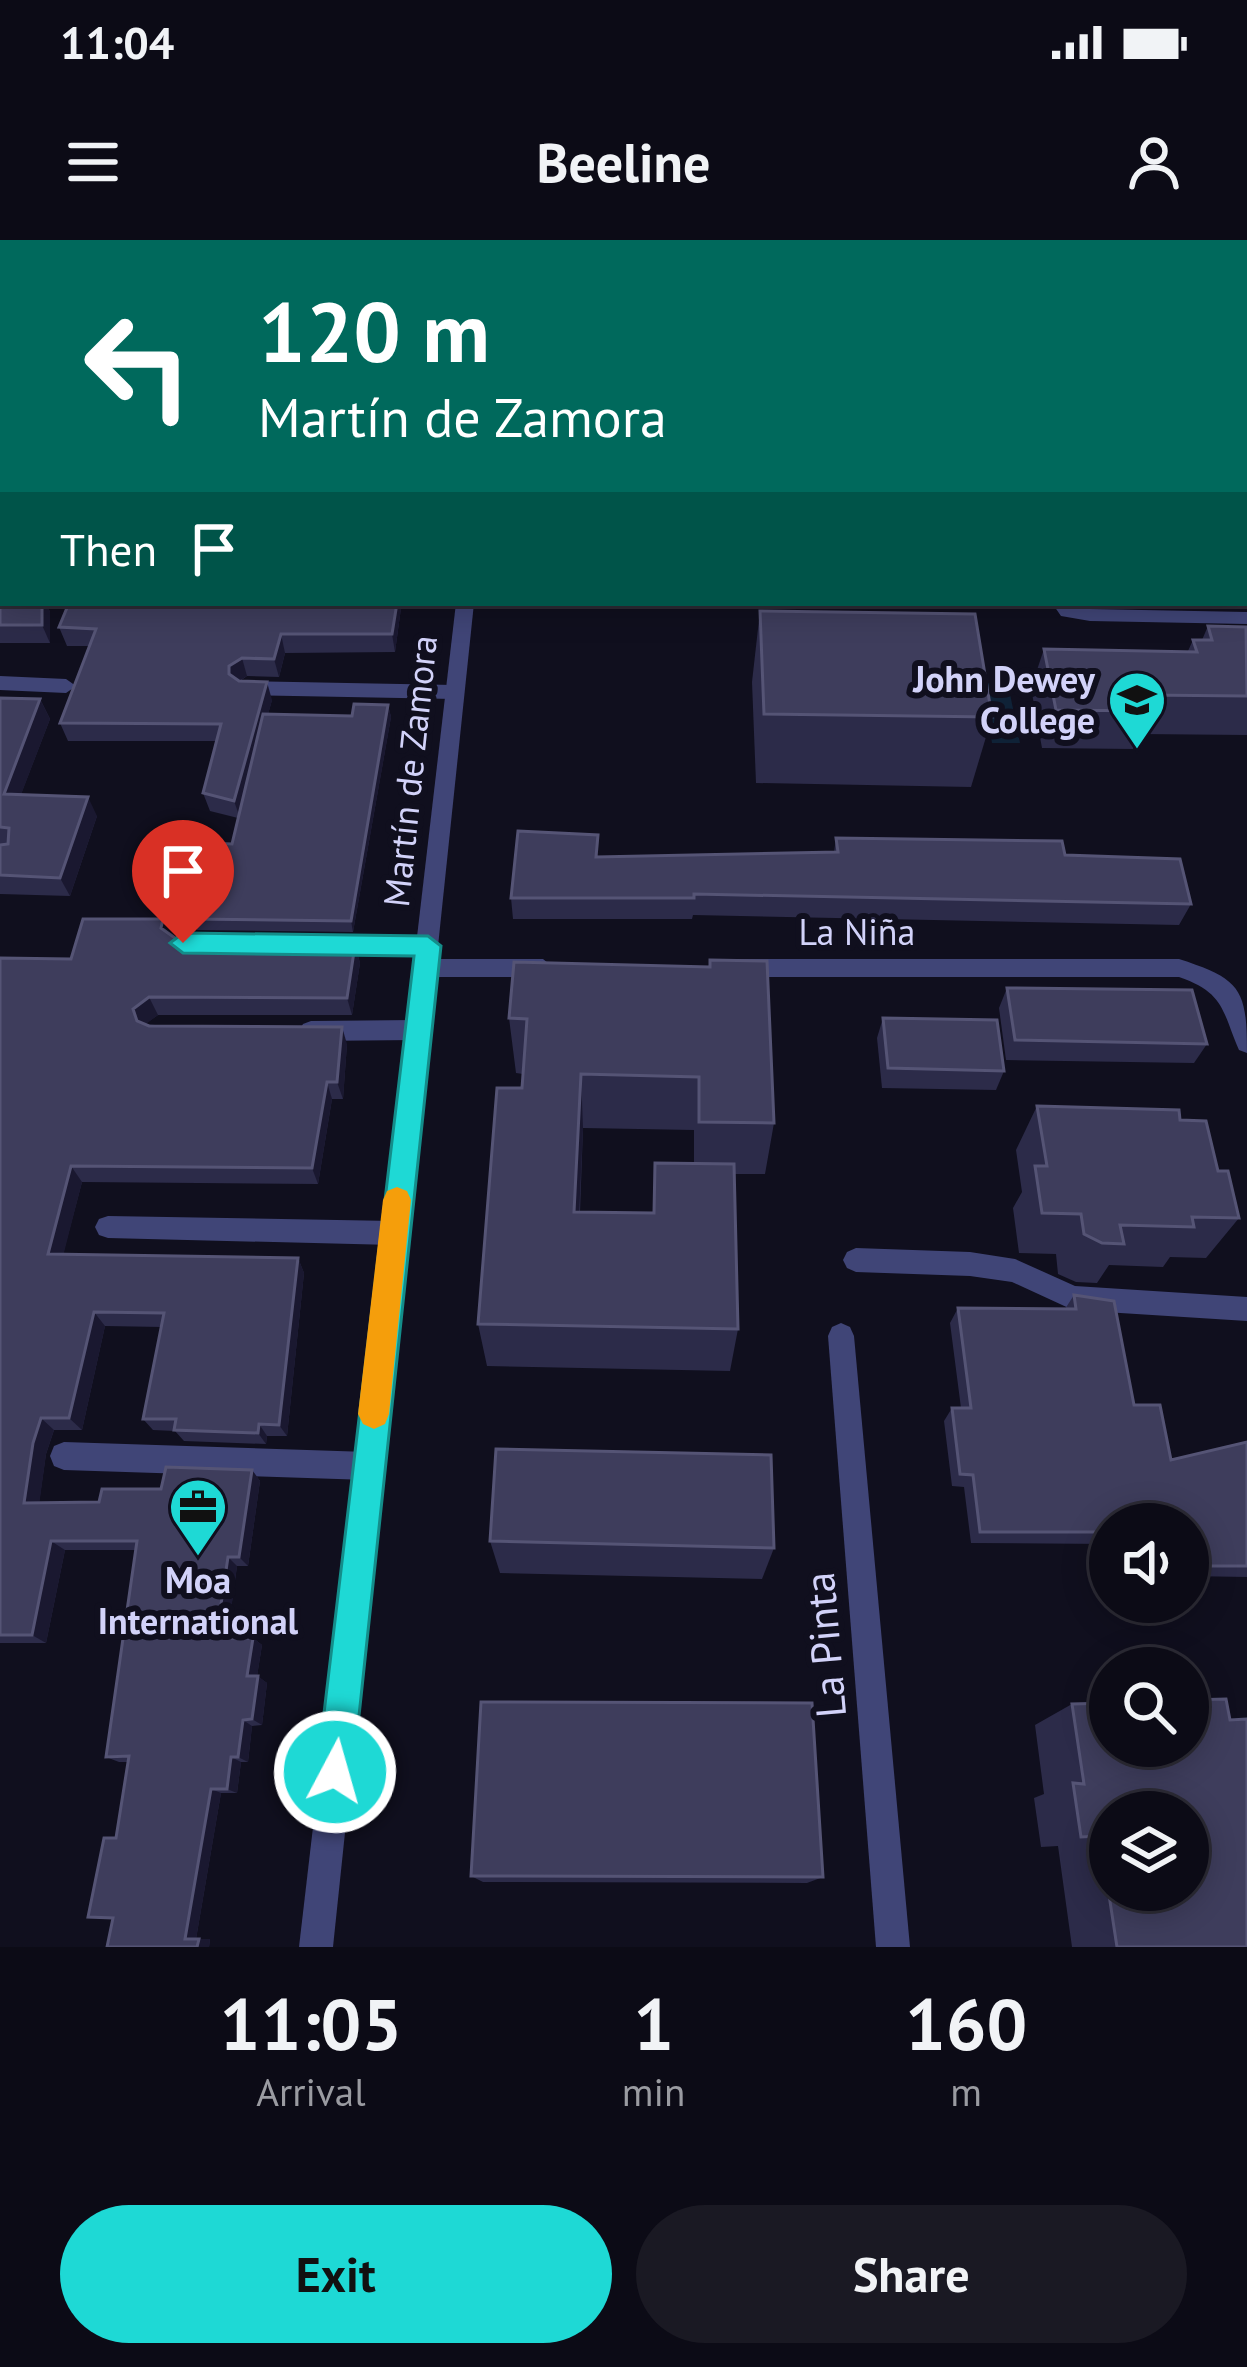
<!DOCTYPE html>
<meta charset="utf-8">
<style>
body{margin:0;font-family:"PT Sans",sans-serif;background:#1a1923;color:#f1f3f6;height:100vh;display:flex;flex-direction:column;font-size:45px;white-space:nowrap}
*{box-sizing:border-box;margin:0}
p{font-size:39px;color:#9a9ba1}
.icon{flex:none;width:66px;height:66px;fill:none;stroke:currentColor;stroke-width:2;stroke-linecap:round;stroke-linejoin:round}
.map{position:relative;height:1707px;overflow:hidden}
.panel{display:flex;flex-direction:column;background:#0c0b16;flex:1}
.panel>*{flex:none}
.guide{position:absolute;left:0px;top:0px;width:1248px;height:366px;box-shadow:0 6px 30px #0003,0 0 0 3px #2c2b35;background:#00695c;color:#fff;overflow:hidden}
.buttons{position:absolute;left:1089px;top:1263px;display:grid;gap:24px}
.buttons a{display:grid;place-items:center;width:120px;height:120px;border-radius:50%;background:#0c0b16;box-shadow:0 6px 30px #0003,0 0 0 3px #2c2b35;font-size:60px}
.pin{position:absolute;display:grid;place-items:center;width:102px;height:102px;color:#fff;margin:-123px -51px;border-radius:50% 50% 50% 0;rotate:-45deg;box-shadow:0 0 12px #0007}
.pin .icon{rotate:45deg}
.me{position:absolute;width:132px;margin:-66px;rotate:6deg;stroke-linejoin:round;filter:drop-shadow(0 0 9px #0008)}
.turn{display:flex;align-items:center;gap:42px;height:252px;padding:0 60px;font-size:54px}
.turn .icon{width:156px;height:156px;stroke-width:2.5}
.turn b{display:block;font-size:84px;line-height:102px}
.then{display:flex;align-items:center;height:114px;padding:0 60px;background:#0003;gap:24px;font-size:45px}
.eta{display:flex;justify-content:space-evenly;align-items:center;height:204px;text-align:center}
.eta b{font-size:72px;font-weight:800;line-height:84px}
.primary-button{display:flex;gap:24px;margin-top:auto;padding:24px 60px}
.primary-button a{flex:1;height:138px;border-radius:72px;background:#1ed9d5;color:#111;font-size:48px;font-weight:800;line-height:138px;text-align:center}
.primary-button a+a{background:#1a1923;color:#f1f3f6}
.status{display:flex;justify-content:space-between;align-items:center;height:84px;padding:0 60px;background:#0c0b16;direction:ltr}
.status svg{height:33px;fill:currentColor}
header{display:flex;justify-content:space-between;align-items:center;height:156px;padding:0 60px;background:#0c0b16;font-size:54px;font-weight:800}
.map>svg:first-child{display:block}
.water{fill:#0f2237}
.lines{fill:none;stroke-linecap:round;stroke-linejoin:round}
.service{fill:#404577;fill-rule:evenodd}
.minor{fill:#404577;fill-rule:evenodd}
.tertiary{fill:#404577;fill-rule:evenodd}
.wall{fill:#2c2b49;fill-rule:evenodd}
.shaded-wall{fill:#1a1830}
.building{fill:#3e3d5c;stroke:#555475;stroke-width:3;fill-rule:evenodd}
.route{fill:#1ed9d5;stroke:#148d8a;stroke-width:3}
.slow{fill:#f59e0b}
.labels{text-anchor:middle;stroke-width:12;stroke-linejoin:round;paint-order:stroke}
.poi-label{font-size:36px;font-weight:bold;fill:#d2d2f9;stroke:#100f1e;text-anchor:end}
.street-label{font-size:36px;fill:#d2d2f9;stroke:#100f1e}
.near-street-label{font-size:42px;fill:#d2d2f9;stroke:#100f1e}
</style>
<div class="status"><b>11:04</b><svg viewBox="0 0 49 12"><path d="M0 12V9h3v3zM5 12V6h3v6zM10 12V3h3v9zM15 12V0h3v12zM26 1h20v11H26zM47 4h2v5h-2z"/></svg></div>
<header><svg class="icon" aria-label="menu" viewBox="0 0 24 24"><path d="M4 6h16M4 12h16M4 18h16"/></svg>Beeline<svg class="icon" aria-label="person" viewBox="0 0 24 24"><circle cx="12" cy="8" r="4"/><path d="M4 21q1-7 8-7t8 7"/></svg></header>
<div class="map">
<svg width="1247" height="1707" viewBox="0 0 1247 1707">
<rect width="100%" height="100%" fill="#100f1e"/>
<path class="water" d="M982 443 1008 444 1020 503H992Z"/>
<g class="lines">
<g class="service">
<path d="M1052 363 1090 369 1247 372V384L1090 381 1061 376Z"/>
<path d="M856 1008 970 1012 1015 1019 1075 1046 1247 1057V1081L1073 1070 1012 1042 970 1036 856 1032 847 1028 843 1020 847 1012Z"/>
</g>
<g class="minor">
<rect x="0" y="5" width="3" height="8"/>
<path d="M3 95V110L0 111V96Z"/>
<rect x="0" y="217" width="3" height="10"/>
<path d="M0 436 66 439 76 446 66 453 0 450Z"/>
<path d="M247 441 454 445 464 452 454 459 247 455 237 448Z"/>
<path d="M322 696 428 697 439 706 428 715 322 714 311 705Z"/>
<path d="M426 719H543L554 728 543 737H426L415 728Z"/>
<path d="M734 719H1179C1241 739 1247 749 1247 813L1239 810C1222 771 1225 753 1179 737H734L723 728Z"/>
<path d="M416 780 424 783 428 790 424 797 416 800 311 801 303 798 299 791 303 784 311 781Z"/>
<path d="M108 976 393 981 402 985 406 993 402 1001 393 1005 108 998 99 995 95 987 99 979Z"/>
<path d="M841 1083 850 1087 854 1096 910 1707H876L828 1096 832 1087Z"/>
<path d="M64 1202 368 1212 378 1216 382 1226 378 1236 368 1240 64 1230 54 1226 50 1216 54 1206Z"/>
</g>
<g class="tertiary">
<rect x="502" y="0" width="14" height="3"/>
<path d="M456 363H474L333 1707H299Z"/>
</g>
</g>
<g class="wall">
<path d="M1247 0V135H1245V3Z"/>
<rect x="1245" y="225" width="2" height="118"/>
<path d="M0 352 3 363H46L50 372V403H0Z"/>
<path d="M69 363H411V368H401L395 412 285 413 279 437 247 436 240 441 272 460 268 474 352 476 388 465 391 477 353 692 197 690 193 679 232 604 238 578 210 571 203 553 216 501H68L60 483 89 406H67L59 387Z"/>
<path d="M760 371 992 477 971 547 756 543 752 442Z"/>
<path d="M1208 386 1247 389V495L1139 494 1133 509 1042 508 1031 448 1044 409 1188 411 1193 400H1202Z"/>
<path d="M0 458 40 459 50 479 21 554 97 576 70 656 0 654V605H4L0 604Z"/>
<path d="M836 598 1065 615 1191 664 1179 685 693 675 692 679H513L511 658 834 612Z"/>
<path d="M170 695 175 698 344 700 345 705H355L360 723 352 775H158L145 784 347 804 343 859H332L318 944 82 942 63 1014 298 1018 304 1033 287 1196H267L266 1204 184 1201 175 1191 153 1190 143 1179 162 1087 105 1086 82 1190H54L46 1214 39 1263 99 1262 252 1230 260 1241 248 1326H237L227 1398H253L262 1405 257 1436 267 1443 262 1485 252 1486 248 1522H241L237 1553H221L196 1699H210L209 1707 112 1678 116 1598 128 1522H119L106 1517 136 1310H65L46 1403H0V718L71 719Z"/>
<path d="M514 722 774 883 765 934H734L738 1089 730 1131 487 1126 478 1084 523 834 516 833 509 778ZM583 888 694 890V924L655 923 653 973 580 972Z"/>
<path d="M1007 748 1207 804 1194 823 1006 820 999 768Z"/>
<path d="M883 778 1004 831 996 850 882 848 877 798Z"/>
<path d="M1037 866 1180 880 1218 931 1239 978 1206 1018 1170 1017 1163 1027 1109 1025 1097 1043 1076 1042 1058 1034 1056 1014 1019 1013 1013 968 1022 952 1016 910Z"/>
<path d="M1074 1055 1134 1165 1171 1220 1247 1202V1337L1188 1336V1284H1110V1304L971 1303 964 1247 952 1246 944 1181 952 1168H961L950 1083 958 1068 1065 1069Z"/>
<path d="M490 1301 774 1308 762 1339 500 1333Z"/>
<path d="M1072 1464 1247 1707H1072L1058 1606 1041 1607 1034 1558 1044 1554 1035 1485Z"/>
<path d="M471 1636 823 1637 807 1643 483 1642Z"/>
</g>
<g class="shaded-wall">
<path d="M3 299V336L0 342V306Z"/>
<path d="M42 363H46L50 372V403L42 385Z"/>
<path d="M397 363H401V368L395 412 392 394Z"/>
<path d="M281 394 285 413 279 437 274 419Z"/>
<path d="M242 418 247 436 234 444 229 434V426Z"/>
<path d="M267 442 272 460 240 578 234 561Z"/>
<path d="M40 459 50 479 14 573 4 554Z"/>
<path d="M388 465 391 477 353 692 351 681Z"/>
<path d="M88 557 97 576 70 656 60 638Z"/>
<path d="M355 705 360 723 352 775 347 758Z"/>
<path d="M149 757 158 775 142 787 137 781 133 769Z"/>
<path d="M342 787 347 804 343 859 337 842Z"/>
<path d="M581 834 583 888 577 1019 574 972Z"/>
<path d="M327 842 332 859 318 944 312 928Z"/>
<path d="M71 926 82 942 60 1028 48 1014Z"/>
<path d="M298 1018 304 1033 287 1196 279 1185Z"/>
<path d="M94 1072 105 1086 82 1190 69 1178Z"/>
<path d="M41 1178 54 1190 46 1214 38 1273 24 1263 33 1203Z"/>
<path d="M259 1184 267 1196 266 1204 258 1193Z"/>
<path d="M252 1230 260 1241 248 1326 239 1317Z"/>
<path d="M51 1301 65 1310 46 1403 32 1395Z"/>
<path d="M228 1317 237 1326 226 1406 216 1398Z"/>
<path d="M253 1398 262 1405 256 1443 247 1436Z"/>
<path d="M258 1436 267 1443 262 1485 252 1479Z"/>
<path d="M243 1480 252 1486 248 1522 238 1517Z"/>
<path d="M231 1517 241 1522 237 1553 227 1549Z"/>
<path d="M211 1549 221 1553 196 1699H185Z"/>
<path d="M199 1699H210L209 1707H197Z"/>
</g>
<g class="building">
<path d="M89 0H457V3H88Z"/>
<path d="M561 0H1247V90H1245V3H561Z"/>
<rect x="1245" y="225" width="2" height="46"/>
<path d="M0 236H3V299L0 306Z"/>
<path d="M0 352 3 353V363H42V385H0Z"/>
<path d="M69 363H397L392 394H281L274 419 242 418 229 426V434L239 441 267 442 234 561 203 553 221 484 60 483 96 389 59 387Z"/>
<path d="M760 371 975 374 992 477 764 474Z"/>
<path d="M1208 386 1246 387 1247 456 1145 455 1149 471 1056 470 1044 409 1197 412 1193 400H1212Z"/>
<path d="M0 458 40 459 4 554 88 557 60 638 0 635V605L8 604 9 588 0 587Z"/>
<path d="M354 464 388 465 351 681 193 679 210 603 232 604 263 474 352 476Z"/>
<path d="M518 591 598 595 596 617 838 612 836 598 1062 601 1065 615 1180 619 1191 664 694 654V658H511Z"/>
<path d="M83 679H163L161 688 175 698 344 700 343 705H355L347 758 149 757 133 769 137 781 149 786 342 787 337 842H327L312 928 71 926 48 1014 298 1018 279 1185 259 1184 258 1193 174 1190 176 1179H143L164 1073 94 1072 69 1178H41L33 1203 24 1263 99 1262 102 1249H161L166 1227 252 1230 239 1317H228L216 1398H253L247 1436H258L252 1479 243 1480 238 1517H231L227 1549H211L185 1699H199L197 1707H107L113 1678 88 1677 104 1598H116L129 1516 106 1517 137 1301H51L32 1395H0V718L71 719Z"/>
<path d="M710 720 767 721 774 883 699 882V837L581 834 574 972 654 973 655 923 734 924 738 1089 478 1084 497 848H522L527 779 509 778 514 722 710 727Z"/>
<path d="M1007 748 1192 750 1207 804 1015 800Z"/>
<path d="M883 778 997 780 1004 831 888 828Z"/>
<path d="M1037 866 1179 870 1180 880 1206 881 1218 931H1228L1239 978 1192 977 1194 987 1120 985 1124 1004 1102 1003 1084 994 1081 974 1042 973 1035 926H1047Z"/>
<path d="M1074 1055 1114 1061 1134 1165H1160L1171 1220 1247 1202V1326H1188V1284H1110V1292H980L973 1235 960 1234 952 1168H971L958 1068 1076 1069Z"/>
<path d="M496 1209 771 1215 774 1308 490 1301Z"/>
<path d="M1226 1459 1230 1480 1247 1479V1707H1117L1100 1596 1081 1597 1073 1543 1084 1544 1072 1464 1110 1463V1506H1188V1460ZM1110 1572H1188V1650H1110Z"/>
<path d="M481 1462 812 1463 823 1637 471 1636Z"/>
</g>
<path class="route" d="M183 693 428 696 441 706 353 1532 347 1545 335 1550 322 1545 317 1532 414 716 183 713 170 703Z"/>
<path class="slow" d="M397 947 407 951 411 960 389 1174 385 1184 374 1189 363 1184 358 1174 383 960 387 951Z"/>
<defs>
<symbol id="school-pin" viewBox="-11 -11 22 30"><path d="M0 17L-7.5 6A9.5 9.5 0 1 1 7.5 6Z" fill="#1ed9d5" stroke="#100f1e"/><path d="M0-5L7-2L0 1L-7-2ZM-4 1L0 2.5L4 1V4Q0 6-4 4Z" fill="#111"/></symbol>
<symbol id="office-pin" viewBox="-11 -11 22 30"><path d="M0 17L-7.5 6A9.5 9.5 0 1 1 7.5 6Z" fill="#1ed9d5" stroke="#100f1e"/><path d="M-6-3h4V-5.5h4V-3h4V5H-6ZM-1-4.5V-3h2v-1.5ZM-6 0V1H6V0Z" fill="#111"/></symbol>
</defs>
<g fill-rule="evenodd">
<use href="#school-pin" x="1104" y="427" width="66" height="90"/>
<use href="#office-pin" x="165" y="1234" width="66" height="90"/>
</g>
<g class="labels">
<g class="poi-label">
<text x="1095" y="452">John Dewey<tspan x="1095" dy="41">College</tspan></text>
<text x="198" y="1353" text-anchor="middle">Moa<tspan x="198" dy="41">International</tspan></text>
</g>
<g class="street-label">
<text transform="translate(410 531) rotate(-84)" y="13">Martín de Zamora</text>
<text x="857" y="705">La Niña</text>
</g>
<g class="near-street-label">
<text transform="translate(825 1405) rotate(-95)" y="15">La Pinta</text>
</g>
</g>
</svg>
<div class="buttons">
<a><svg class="icon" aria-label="sound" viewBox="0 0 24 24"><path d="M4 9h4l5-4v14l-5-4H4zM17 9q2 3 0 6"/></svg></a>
<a><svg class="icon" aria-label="search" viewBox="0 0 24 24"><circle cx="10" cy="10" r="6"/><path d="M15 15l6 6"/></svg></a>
<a><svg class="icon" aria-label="layers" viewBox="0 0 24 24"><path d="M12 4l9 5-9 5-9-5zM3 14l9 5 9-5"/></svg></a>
</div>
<div class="pin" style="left:183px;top:703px;background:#d93025"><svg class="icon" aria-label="arrive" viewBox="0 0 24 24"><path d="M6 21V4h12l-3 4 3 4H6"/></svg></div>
<svg class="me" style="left:335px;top:1532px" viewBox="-20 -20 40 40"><circle r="17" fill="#1ed9d5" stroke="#fff" stroke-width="3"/><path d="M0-11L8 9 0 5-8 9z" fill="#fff"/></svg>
<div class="guide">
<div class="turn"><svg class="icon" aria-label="left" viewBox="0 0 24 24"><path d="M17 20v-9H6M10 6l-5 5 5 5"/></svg><div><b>120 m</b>Martín de Zamora</div></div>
<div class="then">Then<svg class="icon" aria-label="arrive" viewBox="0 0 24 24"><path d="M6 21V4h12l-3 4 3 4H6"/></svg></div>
</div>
</div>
<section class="panel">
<div class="eta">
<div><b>11:05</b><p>Arrival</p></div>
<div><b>1</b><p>min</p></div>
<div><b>160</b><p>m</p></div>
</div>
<div class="primary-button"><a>Exit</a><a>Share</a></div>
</section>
